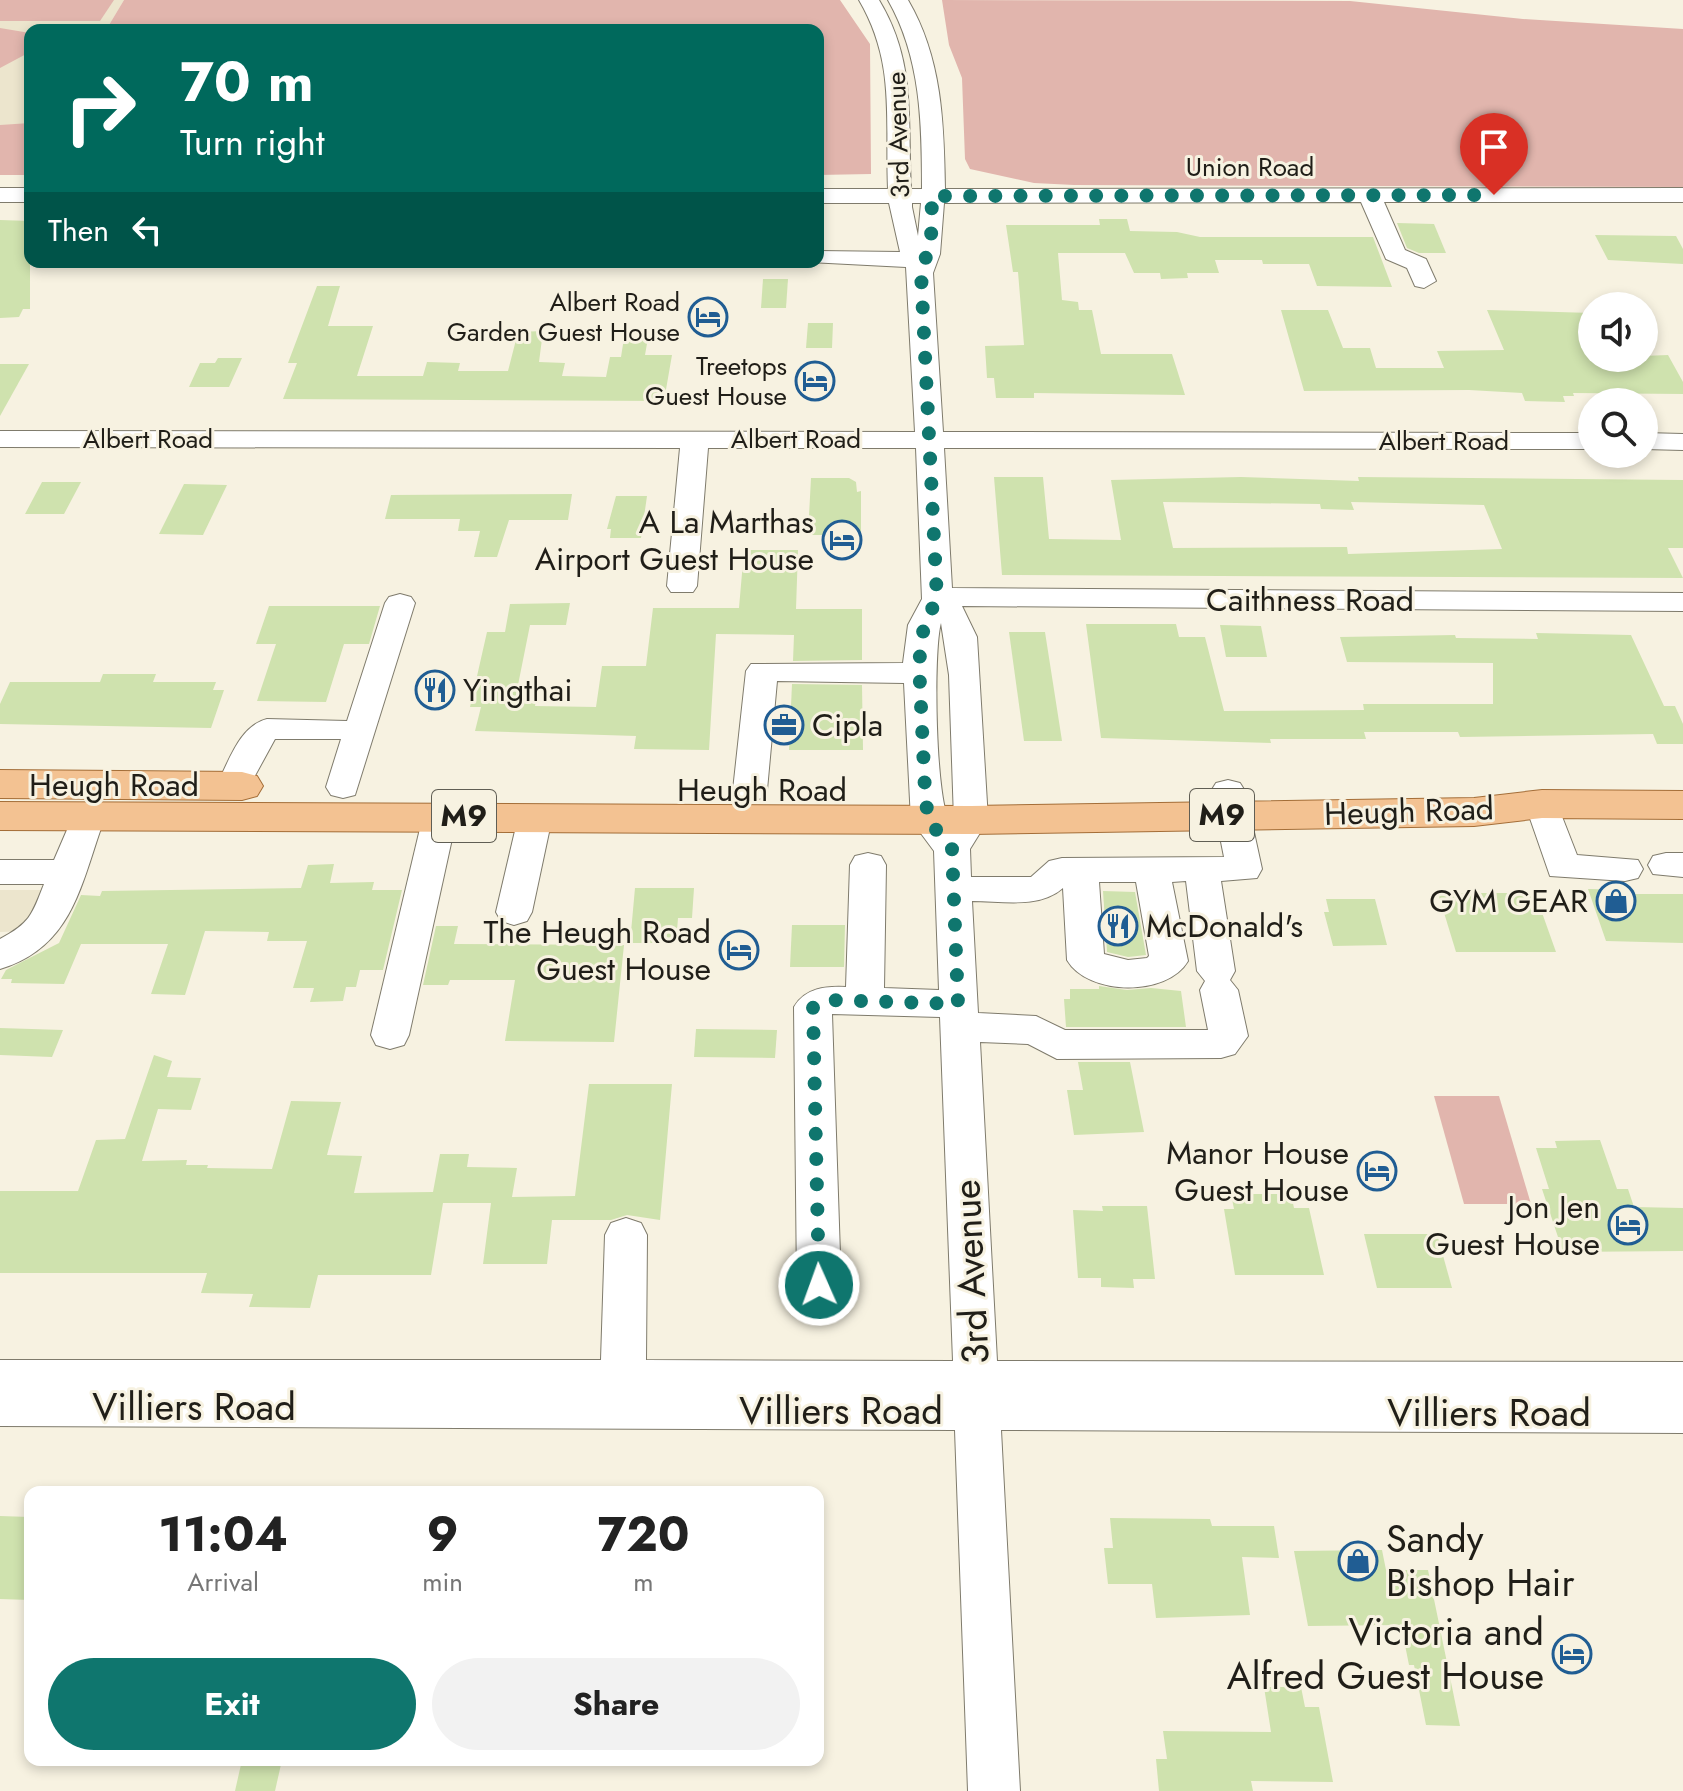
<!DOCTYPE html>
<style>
body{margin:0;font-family:Jost,sans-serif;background:#f2f2f2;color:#222;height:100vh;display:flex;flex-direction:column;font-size:30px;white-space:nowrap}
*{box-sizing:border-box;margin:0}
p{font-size:26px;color:#767676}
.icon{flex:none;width:44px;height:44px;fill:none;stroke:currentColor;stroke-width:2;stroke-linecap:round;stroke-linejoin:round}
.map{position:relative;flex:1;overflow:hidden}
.details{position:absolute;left:24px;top:1486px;width:800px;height:280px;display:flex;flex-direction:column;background:#fff;border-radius:16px;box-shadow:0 4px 12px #0003}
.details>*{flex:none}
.hud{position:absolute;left:24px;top:24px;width:800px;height:244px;border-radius:16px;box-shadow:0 4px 12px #0003;background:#00695c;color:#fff;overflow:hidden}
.fabs{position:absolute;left:1578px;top:292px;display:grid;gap:16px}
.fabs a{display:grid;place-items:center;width:80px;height:80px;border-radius:50%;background:#fff;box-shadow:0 4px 12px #0003;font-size:40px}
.pin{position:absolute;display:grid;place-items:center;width:68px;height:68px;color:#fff;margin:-82px -34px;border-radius:50% 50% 50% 0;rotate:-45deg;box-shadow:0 0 8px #0007}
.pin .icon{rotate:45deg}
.me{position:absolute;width:88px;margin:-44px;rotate:358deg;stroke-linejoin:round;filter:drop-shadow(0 0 6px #0008)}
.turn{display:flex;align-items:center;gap:28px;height:168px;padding:0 24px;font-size:36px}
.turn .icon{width:104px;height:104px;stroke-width:2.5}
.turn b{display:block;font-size:56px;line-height:68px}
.then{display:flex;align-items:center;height:76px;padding:0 24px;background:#0003;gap:16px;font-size:30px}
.eta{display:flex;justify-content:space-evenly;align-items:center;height:136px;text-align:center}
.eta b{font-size:48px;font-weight:700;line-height:56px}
.button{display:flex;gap:16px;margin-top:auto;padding:16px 24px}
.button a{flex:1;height:92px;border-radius:48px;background:#0f766e;color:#fff;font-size:32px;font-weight:700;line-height:92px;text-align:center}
.button a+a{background:#f2f2f2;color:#222}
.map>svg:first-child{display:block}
.built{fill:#ece5cd}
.green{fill:#e1b5ad}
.building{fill:#cfe2ae;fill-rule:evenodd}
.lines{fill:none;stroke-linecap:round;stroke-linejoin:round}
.minor-casing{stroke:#7f7b6c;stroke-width:2}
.major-casing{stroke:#a46e38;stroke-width:2}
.minor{fill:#fff;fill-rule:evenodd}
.major{fill:#f3c292;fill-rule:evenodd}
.route{stroke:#0f766e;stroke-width:14;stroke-dasharray:0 25.2}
.labels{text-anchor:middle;stroke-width:6;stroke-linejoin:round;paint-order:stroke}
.far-street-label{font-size:26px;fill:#201e18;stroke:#f7f2e1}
.far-poi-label{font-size:26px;fill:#201e18;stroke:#f7f2e1;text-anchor:end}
.shield{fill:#f7f2e1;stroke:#605e54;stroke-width:2}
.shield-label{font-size:30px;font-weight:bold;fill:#201e18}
.poi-label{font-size:32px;fill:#201e18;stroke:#f7f2e1;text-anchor:end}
.street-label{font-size:32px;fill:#201e18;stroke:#f7f2e1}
.near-street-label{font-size:38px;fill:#201e18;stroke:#f7f2e1}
.near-poi-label{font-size:38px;fill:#201e18;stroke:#f7f2e1;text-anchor:start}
</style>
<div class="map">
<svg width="1683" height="1791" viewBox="0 0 1683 1791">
<rect width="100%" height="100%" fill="#f7f2e1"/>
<g class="built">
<path d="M0 0H124L106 30H30V175H0Z"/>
<path d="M0 890H47L30 931 0 932Z"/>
</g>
<g class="green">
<path d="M0 0H114L100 21H0Z"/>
<path d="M124 0H840L870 44 871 174 818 175V30H106Z"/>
<path d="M942 0 1350 1 1523 19 1683 29V187L1074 185 1034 183 970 169 965 159 962 78 949 45Z"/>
<path d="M0 28 30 33V52L0 68Z"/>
<path d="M30 123V175H0V125Z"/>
<path d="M1434 1096H1499L1531 1204H1464Z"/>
</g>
<g class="building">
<path d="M1099 219H1127L1130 231 1177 232 1200 237H1373L1392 287 1317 286 1309 264H1263L1262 260H1215L1219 273H1187L1188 278 1161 279 1160 273H1134L1125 253H1058L1062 300 1078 302 1079 310H1092L1101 354H1172L1185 395 1034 393V398H996L994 378H987L985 346 1024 345 1018 272H1013L1006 225H1100Z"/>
<path d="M0 220 30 221V309H23L19 317 0 318Z"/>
<path d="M1397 223 1434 224 1446 253H1419L1407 248Z"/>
<path d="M1595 235 1676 236 1683 249V264L1608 260Z"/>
<path d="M763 279H788L786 308H761Z"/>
<path d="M317 286H340L328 326H373L357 376H423L427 362 460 363 458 371H508L518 332 543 331 539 362 565 363 562 376 606 377 610 357H621L624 338H648L645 355H672L664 401 283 399 297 363H288Z"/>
<path d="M1281 310H1328L1343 348H1370L1376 368H1444L1437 351 1504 350 1487 310 1592 313V358L1668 355 1683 382V394L1573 393 1574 396H1563L1565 402 1525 401 1522 393 1469 390 1304 391Z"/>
<path d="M808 323H833L832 348H806Z"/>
<path d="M218 358H242L229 387H189L200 363H215Z"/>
<path d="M0 364H29L0 416Z"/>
<path d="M994 477H1043L1049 539 1121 540 1111 480 1241 477 1359 481 1358 477 1683 480V548H1668L1683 578 1002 575ZM1163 502 1320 504 1321 509 1354 510 1351 502 1484 505 1502 549 1348 554 1347 547 1173 548Z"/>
<path d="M811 478H849L856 482 857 492 861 491V535H808Z"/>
<path d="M42 482H81L64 514H25Z"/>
<path d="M184 484 227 485 203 535 159 534Z"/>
<path d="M572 494 568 520H509L497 557H474L480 531H458L460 519H385L391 495Z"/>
<path d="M616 496H647L641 538H610L611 529H607Z"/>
<path d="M744 550H798L796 609H862V660L793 661 794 635 716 634 709 750 634 749 636 736 475 731 481 707H470L487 632H505L510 604 570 603 566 625H530L515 700H536L535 706 596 707 602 666H646L653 608H739Z"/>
<path d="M269 606H380L369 644H344L326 702 257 701 276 644H256Z"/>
<path d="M1086 624H1176L1179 637H1205L1224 711 1364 710 1363 704H1493V663L1347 662 1340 637 1455 635 1456 638 1538 639 1536 633 1631 635 1664 706H1675L1683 724V744H1657L1653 734 1460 737 1458 732H1364L1366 739H1270L1271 743 1101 738Z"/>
<path d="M1220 625 1261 626 1267 657H1226Z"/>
<path d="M1009 632H1045L1062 741H1024Z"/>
<path d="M103 674H156L153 682H216L213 690H224L211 728 0 724V704L10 682H100Z"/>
<path d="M792 684 862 685 863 750H789Z"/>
<path d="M334 864 330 883 374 882 372 890H402L383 970H360L356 987H346L343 1001 310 1002 314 988H293L307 941H267L269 932 205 931 185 995 151 994 168 944H81L64 984 11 983 12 979H1L6 970 59 943 81 895 100 896 102 891 301 888 308 865Z"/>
<path d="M635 888H694L692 918H678L676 943H630Z"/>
<path d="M1588 889 1634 890 1635 894H1683V943L1606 941Z"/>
<path d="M1103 891 1135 892 1146 955 1128 957 1107 952Z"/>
<path d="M1438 893H1535L1556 952H1456Z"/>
<path d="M1326 899H1375L1387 945 1333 946 1324 912H1329Z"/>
<path d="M792 925H845L844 967H790Z"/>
<path d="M436 926H458L454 944 624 945 614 1042 505 1041 515 980H450L448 985H423Z"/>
<path d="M1099 986 1127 990 1151 988 1181 991 1186 1027H1066L1064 999H1070V989H1099Z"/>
<path d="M0 1028 63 1030 52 1057 0 1055Z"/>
<path d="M696 1029 777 1030 775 1058 694 1057Z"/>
<path d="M154 1055 172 1061 167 1077 201 1078 191 1110 158 1109 142 1161 187 1160 186 1165H208L207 1168 272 1169 291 1101 341 1102 327 1155 362 1156 354 1193 433 1192 440 1154H469L467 1167 517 1168 512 1197 575 1196 589 1084H672L660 1220 627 1215 611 1220H552L547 1264H483L491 1203H443L431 1275H318L310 1308 249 1307 253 1294 201 1293 207 1273H0V1191H78L96 1140 125 1139Z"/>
<path d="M1078 1062H1130L1144 1132 1074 1135 1067 1090H1083Z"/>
<path d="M1600 1140 1617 1189H1628L1634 1207 1683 1208V1251L1563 1252 1542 1189H1549L1536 1148H1557L1555 1141Z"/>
<path d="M1231 1194H1291L1294 1208H1309L1324 1275H1235L1224 1209H1234Z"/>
<path d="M1102 1206H1147L1155 1279H1133L1134 1288 1101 1287V1278H1078L1073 1210 1103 1211Z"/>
<path d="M1364 1234H1437L1452 1288H1377Z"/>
<path d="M0 1516 30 1517V1600L0 1599Z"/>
<path d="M1110 1518 1210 1519 1212 1526H1274L1279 1558 1242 1557 1250 1615 1156 1618 1152 1584H1108L1104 1548H1113Z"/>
<path d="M1382 1550 1386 1570H1428L1460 1726 1426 1725 1414 1665H1409L1401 1625 1308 1626 1294 1551Z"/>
<path d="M1264 1687H1301L1305 1707H1319L1333 1782 1251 1781 1253 1791H1159L1156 1759H1167L1163 1731 1271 1732Z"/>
<path d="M242 1760H282L275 1791H235Z"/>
</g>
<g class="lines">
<defs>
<g id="minor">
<path d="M859 0H879C917 63 907 119 911 189H922C922 123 921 58 888 0H908C942 58 944 123 945 189L1683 188V202H1384L1405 250 1426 259 1436 281 1424 288 1415 286 1407 268 1386 259 1361 202 944 203 940 254 933 273 943 432 1592 433V449L944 448 952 588 1683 593V611L962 606 977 637 988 820 970 849 971 877H1031L1049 861 1062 858 1224 857 1211 791 1216 783 1228 780 1240 783 1245 791 1262 869 1257 878 1221 881 1235 971 1230 980 1238 990 1248 1036 1235 1054 1221 1058 1057 1059 1028 1044 980 1042 997 1361 1683 1362V1433L1001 1430 1020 1791H968L955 1430 0 1426V1360H601L605 1235 611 1223 626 1218 641 1223 647 1235 646 1360 953 1361 940 1017 832 1014 841 1285 834 1298 819 1303 804 1298 797 1285 794 1007C805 988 826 986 846 987L850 865 855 856 868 853 881 856 886 865 884 988 939 990 934 851 911 820 904 683 777 681 767 790 762 798 750 801 738 798 733 790 746 671 751 664 903 663 908 625 922 599 916 448H708L697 586 693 592H671L667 586 680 448 0 447V431L915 432 906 267 809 262H818V251L900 252 889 203H818V189H888C885 119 896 63 859 0ZM912 203H921L918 236 912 207ZM941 623 949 675 954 819 951 824C935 806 933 650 941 623ZM1186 881 1197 971 1205 981 1200 990 1208 1030H1065L1036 1016 978 1013 972 901C1003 901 1039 909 1063 888L1067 960C1088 996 1167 997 1188 961L1172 882ZM1099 882H1136L1149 956 1147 958 1128 960 1104 954Z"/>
<rect x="0" y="188" width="30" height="14"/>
<path d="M1644 433 1683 434V450L1644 449Z"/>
<path d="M400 594 411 597 415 603 355 795 343 798 331 795 326 787 341 739H275L245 794 233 797 221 794 216 786C229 762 239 726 267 719L347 721 385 603 389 597Z"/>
<path d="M1542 793 1554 796 1577 855 1638 860 1643 869 1638 878 1625 881 1550 876 1525 804 1530 796Z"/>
<path d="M440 804 452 808 457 816 409 1035 404 1045 390 1049 376 1045 371 1035 423 816 428 808Z"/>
<path d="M88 805 100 809 105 817C81 882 74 947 0 969V939C30 923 32 915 44 884H0V860H54L76 809Z"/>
<path d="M535 806 547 810 552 818 532 912 527 921 514 925 501 921 496 912 518 818 523 810Z"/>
<path d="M1666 853H1683V877L1653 874 1648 865 1653 856Z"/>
</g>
<g id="major">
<path d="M0 770 242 772 257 776 263 786 257 796 242 800 0 798Z"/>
<path d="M1542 790 1683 791V819L1542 818 1474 826 971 834 0 830V802L971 806 1474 798Z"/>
</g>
</defs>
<use href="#minor" class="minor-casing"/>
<use href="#major" class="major-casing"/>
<use href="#minor" class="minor"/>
<use href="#major" class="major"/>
</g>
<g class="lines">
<path class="route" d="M819 1285 813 1007 828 1000 958 1004 952 849 928 820 925 791 919 663 924 625 937 599 921 273 931 241 932 196 1494 195"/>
</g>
<defs>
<symbol id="hotel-ring" viewBox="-11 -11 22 22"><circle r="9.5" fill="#f7f2e1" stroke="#205d93" stroke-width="1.5"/><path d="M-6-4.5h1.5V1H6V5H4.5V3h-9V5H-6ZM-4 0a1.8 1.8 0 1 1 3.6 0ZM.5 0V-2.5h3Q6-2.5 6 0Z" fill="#205d93"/></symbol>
<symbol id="restaurant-ring" viewBox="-11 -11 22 22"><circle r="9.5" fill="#f7f2e1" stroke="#205d93" stroke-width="1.5"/><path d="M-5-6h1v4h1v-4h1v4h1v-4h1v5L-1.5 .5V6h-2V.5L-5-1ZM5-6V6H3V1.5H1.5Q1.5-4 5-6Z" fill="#205d93"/></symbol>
<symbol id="office-ring" viewBox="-11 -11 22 22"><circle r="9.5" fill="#f7f2e1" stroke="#205d93" stroke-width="1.5"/><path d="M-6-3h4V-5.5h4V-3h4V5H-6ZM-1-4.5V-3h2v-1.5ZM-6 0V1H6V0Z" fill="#205d93"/></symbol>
<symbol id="shop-ring" viewBox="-11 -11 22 22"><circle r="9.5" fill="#f7f2e1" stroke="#205d93" stroke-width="1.5"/><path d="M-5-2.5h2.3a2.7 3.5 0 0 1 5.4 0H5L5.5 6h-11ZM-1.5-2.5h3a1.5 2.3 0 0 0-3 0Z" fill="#205d93"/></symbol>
</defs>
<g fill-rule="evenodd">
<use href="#hotel-ring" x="686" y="295" width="44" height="44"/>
<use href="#hotel-ring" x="793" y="359" width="44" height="44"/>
<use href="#hotel-ring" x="820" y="518" width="44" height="44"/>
<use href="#restaurant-ring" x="413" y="668" width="44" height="44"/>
<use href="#office-ring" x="762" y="703" width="44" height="44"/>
<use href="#shop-ring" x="1594" y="879" width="44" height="44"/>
<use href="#restaurant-ring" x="1096" y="904" width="44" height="44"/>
<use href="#hotel-ring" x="717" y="928" width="44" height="44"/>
<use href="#hotel-ring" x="1355" y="1149" width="44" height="44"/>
<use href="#hotel-ring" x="1606" y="1203" width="44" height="44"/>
<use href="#shop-ring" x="1336" y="1539" width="44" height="44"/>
<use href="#hotel-ring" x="1550" y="1632" width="44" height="44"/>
</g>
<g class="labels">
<g class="far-street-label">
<text transform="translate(898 135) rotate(-92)" y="9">3rd Avenue</text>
<text x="1250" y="176">Union Road</text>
<text x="148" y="448">Albert Road</text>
<text x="796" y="448">Albert Road</text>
<text x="1444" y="450">Albert Road</text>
</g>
<g class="far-poi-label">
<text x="680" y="311">Albert Road<tspan x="680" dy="30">Garden Guest House</tspan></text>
<text x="787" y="375">Treetops<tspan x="787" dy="30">Guest House</tspan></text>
</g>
<g class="shield">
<rect x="1190" y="789" width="64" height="52" rx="6"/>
<rect x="432" y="790" width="64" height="52" rx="6"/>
</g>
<g class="shield-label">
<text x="1222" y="825">M9</text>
<text x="464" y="826">M9</text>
</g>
<g class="poi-label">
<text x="814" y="533">A La Marthas<tspan x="814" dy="37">Airport Guest House</tspan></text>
<text x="463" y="701" text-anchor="start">Yingthai</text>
<text x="812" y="736" text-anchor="start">Cipla</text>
<text x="1588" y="912">GYM GEAR</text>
<text x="1146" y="937" text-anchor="start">McDonald's</text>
<text x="711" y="943">The Heugh Road<tspan x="711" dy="37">Guest House</tspan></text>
<text x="1349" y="1164">Manor House<tspan x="1349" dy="37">Guest House</tspan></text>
<text x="1600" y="1218">Jon Jen<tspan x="1600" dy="37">Guest House</tspan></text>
</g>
<g class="street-label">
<text x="1310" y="611">Caithness Road</text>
<text x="114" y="796">Heugh Road</text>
<text x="762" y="801">Heugh Road</text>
<text transform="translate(1409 811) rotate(-2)" y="11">Heugh Road</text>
</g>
<g class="near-street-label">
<text transform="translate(971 1272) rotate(-93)" y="13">3rd Avenue</text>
<text x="194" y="1420">Villiers Road</text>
<text x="841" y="1424">Villiers Road</text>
<text x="1489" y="1426">Villiers Road</text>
</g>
<g class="near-poi-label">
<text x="1386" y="1552">Sandy<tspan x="1386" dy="44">Bishop Hair</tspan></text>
<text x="1544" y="1645" text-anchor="end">Victoria and<tspan x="1544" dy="44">Alfred Guest House</tspan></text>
</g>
</g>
</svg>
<div class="fabs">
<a><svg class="icon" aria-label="sound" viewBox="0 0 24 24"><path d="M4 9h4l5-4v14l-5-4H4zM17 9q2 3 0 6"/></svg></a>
<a><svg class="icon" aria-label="search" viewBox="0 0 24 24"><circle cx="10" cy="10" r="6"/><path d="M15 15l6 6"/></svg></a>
</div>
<div class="pin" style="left:1494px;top:195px;background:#d93025"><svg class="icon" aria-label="arrive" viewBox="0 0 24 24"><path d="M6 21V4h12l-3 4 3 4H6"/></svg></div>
<svg class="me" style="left:819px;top:1285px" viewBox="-20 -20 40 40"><circle r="17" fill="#0f766e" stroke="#fff" stroke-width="3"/><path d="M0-11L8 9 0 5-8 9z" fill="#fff"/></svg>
<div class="hud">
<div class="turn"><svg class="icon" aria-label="right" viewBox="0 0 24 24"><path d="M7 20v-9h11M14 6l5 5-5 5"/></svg><div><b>70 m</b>Turn right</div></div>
<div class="then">Then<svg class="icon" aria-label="left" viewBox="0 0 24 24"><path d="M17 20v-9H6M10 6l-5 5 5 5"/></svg></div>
</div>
<section class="details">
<div class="eta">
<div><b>11:04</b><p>Arrival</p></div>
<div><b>9</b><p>min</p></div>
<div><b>720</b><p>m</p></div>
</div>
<div class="button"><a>Exit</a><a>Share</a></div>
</section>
</div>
